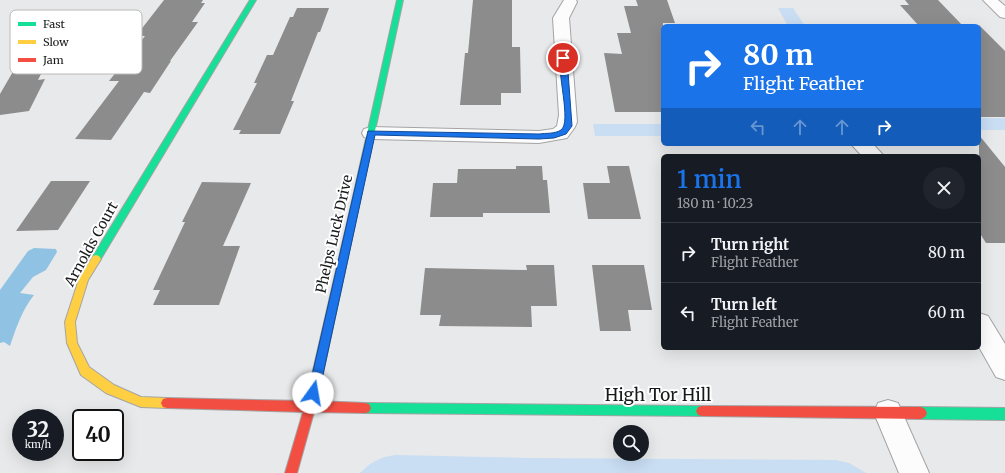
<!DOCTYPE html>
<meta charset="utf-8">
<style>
body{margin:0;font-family:Merriweather,serif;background:#20242c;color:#f1f3f6;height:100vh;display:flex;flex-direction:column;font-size:15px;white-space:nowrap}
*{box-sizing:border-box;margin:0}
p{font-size:13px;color:#9ea1a6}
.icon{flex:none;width:22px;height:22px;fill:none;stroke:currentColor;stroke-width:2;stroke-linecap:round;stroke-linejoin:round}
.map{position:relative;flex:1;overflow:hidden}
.details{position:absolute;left:661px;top:154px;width:320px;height:196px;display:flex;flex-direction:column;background:#171b24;border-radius:6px;box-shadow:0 4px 16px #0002}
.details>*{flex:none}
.guide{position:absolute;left:661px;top:24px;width:320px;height:122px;border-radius:6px;box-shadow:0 4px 16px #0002;background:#1a73e8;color:#fff;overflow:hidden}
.tools{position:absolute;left:613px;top:425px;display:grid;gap:8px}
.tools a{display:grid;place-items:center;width:36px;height:36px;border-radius:50%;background:#171b24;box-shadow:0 4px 16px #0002;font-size:20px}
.speed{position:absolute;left:12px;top:409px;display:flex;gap:8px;font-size:20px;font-weight:700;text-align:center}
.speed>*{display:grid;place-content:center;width:52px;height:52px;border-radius:50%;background:#171b24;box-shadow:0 4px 16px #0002;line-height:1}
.speed small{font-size:10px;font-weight:400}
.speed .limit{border:2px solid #111;border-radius:6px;background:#fff;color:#111}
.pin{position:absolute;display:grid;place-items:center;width:34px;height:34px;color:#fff;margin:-17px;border:2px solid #fff;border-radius:50%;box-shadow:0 1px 4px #0007}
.me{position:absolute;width:44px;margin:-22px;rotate:13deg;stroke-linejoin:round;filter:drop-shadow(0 0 3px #0008)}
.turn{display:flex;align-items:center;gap:14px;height:84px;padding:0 16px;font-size:18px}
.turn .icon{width:52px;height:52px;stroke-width:2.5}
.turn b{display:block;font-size:28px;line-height:34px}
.lanes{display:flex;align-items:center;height:38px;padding:0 16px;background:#0003;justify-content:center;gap:20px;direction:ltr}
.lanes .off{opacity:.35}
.round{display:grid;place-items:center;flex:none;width:42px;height:42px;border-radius:21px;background:#20242c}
.overview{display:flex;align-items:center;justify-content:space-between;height:68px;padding:0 16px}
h1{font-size:24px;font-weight:600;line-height:30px;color:#1a73e8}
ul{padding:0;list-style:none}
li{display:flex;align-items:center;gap:12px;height:60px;padding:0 16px;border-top:1px solid #363941}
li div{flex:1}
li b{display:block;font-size:15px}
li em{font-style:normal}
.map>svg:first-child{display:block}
.green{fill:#c9ddf3}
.water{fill:#90c3e3}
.building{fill:#8c8c8d}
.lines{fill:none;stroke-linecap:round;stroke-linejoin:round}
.street-casing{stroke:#a4a4a5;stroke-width:2}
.fast-casing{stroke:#a4a4a5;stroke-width:2}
.slow-casing{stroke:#a4a4a5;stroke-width:2}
.jam-casing{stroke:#a4a4a5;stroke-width:2}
.street{fill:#fcfcfc;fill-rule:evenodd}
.fast{fill:#16e098;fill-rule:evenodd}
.slow{fill:#ffcf43;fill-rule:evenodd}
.jam{fill:#f24e42;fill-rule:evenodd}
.route{fill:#1a73e8;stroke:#114b97}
.labels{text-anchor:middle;stroke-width:4;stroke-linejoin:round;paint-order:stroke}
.street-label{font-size:14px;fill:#18191a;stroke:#fff}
.near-street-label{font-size:17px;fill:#18191a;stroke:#fff}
.key{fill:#fff;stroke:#bababa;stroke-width:1}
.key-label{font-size:11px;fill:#18191a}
</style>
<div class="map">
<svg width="1005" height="473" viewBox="0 0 1005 473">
<rect width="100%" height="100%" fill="#e8e9ea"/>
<g class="green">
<path d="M778 8H793L805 26H788Z"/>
<rect x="979" y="118" width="26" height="12"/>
<path d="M593 124H663V136H595Z"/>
<path d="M395 455 528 458 836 460 849 463 866 473H360C371 462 380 457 395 455Z"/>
</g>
<path class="water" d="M34 248 56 249 57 252 46 270 33 277 20 293 34 295C22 310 16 328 10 346L4 342 0 343V290L28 251Z"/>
<g class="building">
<path d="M164 0H203L201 3H205L192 22H198L170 61H171L150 93 144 92 111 140 75 139 119 81H109L145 36H136Z"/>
<path d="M473 0H512V47H520L521 93H501V105H460L465 53H468Z"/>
<path d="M636 0H667L675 23H663V112H615L604 53 622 54 617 33H631L624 6H638Z"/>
<path d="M905 0H938L963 26H919L900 5H909Z"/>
<path d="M297 8H329L320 32H318L291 101H294L280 134H239L241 130H233L257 83H254L267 55H273L290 17H293Z"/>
<path d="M979 25 1005 51V117H979Z"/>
<path d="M54 48 38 80 45 79 29 111 0 115V94L25 51Z"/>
<path d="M979 135 1005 167V243H986L979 232Z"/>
<path d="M516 166H542L543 180H547L550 213H483V217H430L433 183H457L458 169H516Z"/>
<path d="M607 166H629L641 219H588L583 183H610Z"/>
<path d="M51 181H90L58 230 16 231Z"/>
<path d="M202 182 251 183 223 246H240L219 305H153L160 290H153L185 222H182Z"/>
<path d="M526 265H554L557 306H531L532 327 439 326 441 315H420L425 268 527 270Z"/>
<path d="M592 265H644L652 310H628L631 331H600Z"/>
</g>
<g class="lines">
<defs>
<g id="street">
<path d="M564 0H576L577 2 569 18 577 122 575 127 567 138 539 143 371 139 364 137 362 133 364 129 371 127 539 131 553 129 557 126 559 115 553 18Z"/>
<path d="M983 0H998L1005 6V18L1000 17Z"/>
<path d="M851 144H873L884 156H862Z"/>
<path d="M979 313 988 316 1005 344V380L996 377 979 347Z"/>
<path d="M888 400 898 403 929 473H899L874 413 878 403Z"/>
</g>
<g id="fast">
<path d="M250 0H256L99 262H93L91 259 93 256Z"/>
<path d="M397 0H403L358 210 354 213 350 210Z"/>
<path d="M365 403 702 406 706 407 708 411 706 415 702 416 365 413 361 412 359 408 361 404Z"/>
<path d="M921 407 1005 408V420L921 419 917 417 915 413 917 409Z"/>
</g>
<path id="slow" d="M96 255 99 256 101 259 88 280 75 322 77 343 89 367 114 385 141 397 167 398 171 399 173 403 171 407 167 408 141 407 106 393 81 375 67 343 65 322 79 279 93 256Z"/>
<g id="jam">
<path d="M354 207 358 210 317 401 365 403 369 404 371 408 369 412 365 413 314 412 297 473H285L303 412 167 408 163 407 161 403 163 399 167 398 306 401 350 210Z"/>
<path d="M702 406 921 407 925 409 927 413 925 417 921 419 702 416 698 415 696 411 698 407Z"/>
</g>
</defs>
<use href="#street" class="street-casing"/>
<use href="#fast" class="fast-casing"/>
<use href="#slow" class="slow-casing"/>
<use href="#jam" class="jam-casing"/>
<use href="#street" class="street"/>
<use href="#fast" class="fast"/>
<use href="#slow" class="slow"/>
<use href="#jam" class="jam"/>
</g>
<path class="route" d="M561 56 567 58 572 126 566 134 554 138 539 139 375 135 319 393 317 397 313 398 309 397 308 393 368 131 539 134C546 133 555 134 561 130 572 122 556 71 561 56Z"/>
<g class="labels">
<g class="street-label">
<text transform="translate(334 234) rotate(-77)" y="5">Phelps Luck Drive</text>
<text transform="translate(91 244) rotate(-61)" y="5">Arnolds Court</text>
</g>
<g class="near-street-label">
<text x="658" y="401">High Tor Hill</text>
</g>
</g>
<rect x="10" y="10" width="132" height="64" rx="6" class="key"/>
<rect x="18" y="22" width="18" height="4" fill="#16e098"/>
<rect x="18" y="40" width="18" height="4" fill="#ffcf43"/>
<rect x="18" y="58" width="18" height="4" fill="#f24e42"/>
<g class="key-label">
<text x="43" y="28">Fast</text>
<text x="43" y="46">Slow</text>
<text x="43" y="64">Jam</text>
</g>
</svg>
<div class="tools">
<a><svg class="icon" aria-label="search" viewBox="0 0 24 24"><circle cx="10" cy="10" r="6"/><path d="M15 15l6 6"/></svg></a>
</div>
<div class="speed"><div>32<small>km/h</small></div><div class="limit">40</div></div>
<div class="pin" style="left:563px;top:58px;background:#d93025"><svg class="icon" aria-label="arrive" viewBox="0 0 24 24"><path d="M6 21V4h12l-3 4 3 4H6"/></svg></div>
<svg class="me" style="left:313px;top:393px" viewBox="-20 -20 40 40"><circle r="19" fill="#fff"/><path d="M0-13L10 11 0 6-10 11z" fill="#1a73e8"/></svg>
<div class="guide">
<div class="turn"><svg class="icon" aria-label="right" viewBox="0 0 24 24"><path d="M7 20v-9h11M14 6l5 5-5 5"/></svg><div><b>80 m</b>Flight Feather</div></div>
<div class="lanes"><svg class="icon off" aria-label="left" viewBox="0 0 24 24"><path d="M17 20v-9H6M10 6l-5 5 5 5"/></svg><svg class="icon off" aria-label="ahead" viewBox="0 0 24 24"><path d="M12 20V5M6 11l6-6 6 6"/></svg><svg class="icon off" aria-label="ahead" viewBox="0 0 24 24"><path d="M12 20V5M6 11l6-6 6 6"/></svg><svg class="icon" aria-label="right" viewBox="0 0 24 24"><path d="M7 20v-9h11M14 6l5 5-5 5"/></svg></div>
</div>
<section class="details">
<div class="overview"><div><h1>1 min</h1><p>180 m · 10:23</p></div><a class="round"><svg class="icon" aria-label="close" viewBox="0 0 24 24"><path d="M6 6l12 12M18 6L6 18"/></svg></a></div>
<ul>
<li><svg class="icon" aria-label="right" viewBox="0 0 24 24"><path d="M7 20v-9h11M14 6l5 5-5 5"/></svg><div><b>Turn right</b><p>Flight Feather</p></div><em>80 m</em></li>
<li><svg class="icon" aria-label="left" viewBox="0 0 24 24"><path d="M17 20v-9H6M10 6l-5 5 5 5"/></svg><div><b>Turn left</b><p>Flight Feather</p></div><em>60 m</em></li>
</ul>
</section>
</div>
